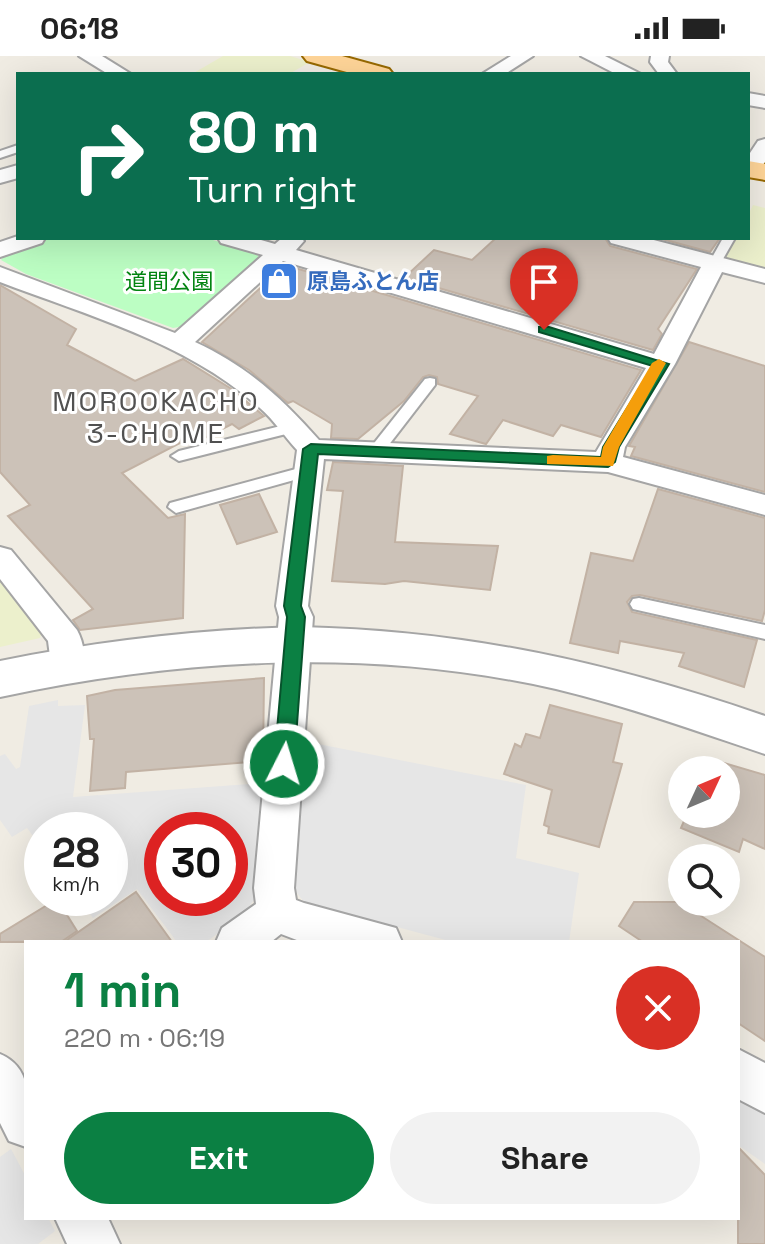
<!DOCTYPE html>
<meta charset="utf-8">
<style>
body{margin:0;font-family:"Space Grotesk","Noto Sans JP",sans-serif;background:#f2f2f2;color:#222;height:100vh;display:flex;flex-direction:column;font-size:30px;white-space:nowrap}
*{box-sizing:border-box;margin:0}
p{font-size:26px;color:#767676}
.icon{flex:none;width:44px;height:44px;fill:none;stroke:currentColor;stroke-width:2;stroke-linecap:round;stroke-linejoin:round}
.map{position:relative;flex:1;overflow:hidden}
.panel{position:absolute;left:24px;top:884px;width:716px;height:280px;display:flex;flex-direction:column;background:#fff;border-radius:0px;box-shadow:0 8px 32px #0002}
.panel>*{flex:none}
.banner{position:absolute;left:16px;top:16px;width:734px;height:168px;border-radius:0px;box-shadow:0 8px 32px #0002;background:#0b6e4f;color:#fff;overflow:hidden}
.needle{width:52px;rotate:46deg}
.buttons{position:absolute;left:668px;top:700px;display:grid;gap:16px}
.buttons a{display:grid;place-items:center;width:72px;height:72px;border-radius:50%;background:#fff;box-shadow:0 8px 32px #0002;font-size:40px}
.speed{position:absolute;left:24px;top:756px;display:flex;gap:16px;font-size:40px;font-weight:700;text-align:center}
.speed>*{display:grid;place-content:center;width:104px;height:104px;border-radius:50%;background:#fff;box-shadow:0 8px 32px #0002;line-height:1}
.speed small{font-size:20px;font-weight:400}
.speed .limit{border:12px solid #d22;background:#fff;color:#111}
.pin{position:absolute;display:grid;place-items:center;width:68px;height:68px;color:#fff;margin:-82px -34px;border-radius:50% 50% 50% 0;rotate:-45deg;box-shadow:0 0 8px #0007}
.pin .icon{rotate:45deg}
.me{position:absolute;width:88px;margin:-44px;rotate:5deg;stroke-linejoin:round;filter:drop-shadow(0 0 6px #0008)}
.turn{display:flex;align-items:center;gap:28px;height:168px;padding:0 40px;font-size:36px}
.turn .icon{width:104px;height:104px;stroke-width:2.5}
.turn b{display:block;font-size:56px;line-height:68px}
.round{display:grid;place-items:center;flex:none;width:84px;height:84px;border-radius:42px;background:#f2f2f2}
.summary{display:flex;align-items:center;justify-content:space-between;height:136px;padding:0 40px}
h1{font-size:48px;font-weight:700;line-height:60px;color:#0b8043}
.action{display:flex;gap:16px;margin-top:auto;padding:16px 40px}
.action a{flex:1;height:92px;border-radius:48px;background:#0b8043;color:#fff;font-size:32px;font-weight:700;line-height:92px;text-align:center}
.action a+a{background:#f2f2f2;color:#222}
.status{display:flex;justify-content:space-between;align-items:center;height:56px;padding:0 40px;background:#fff;direction:ltr}
.status svg{height:22px;fill:currentColor}
.map>svg:first-child{display:block}
.farmland{fill:#ecf0cc}
.park{fill:#bcfec3}
.parking{fill:#e6e6e6;fill-rule:evenodd}
.building{fill:#ccc2b8;stroke:#c2b2a4;stroke-width:2}
.lines{fill:none;stroke-linecap:round;stroke-linejoin:round}
.service-casing{stroke:#a5a5a5;stroke-width:4}
.minor-casing{stroke:#a5a5a5;stroke-width:4}
.tertiary-casing{stroke:#a5a5a5;stroke-width:4}
.primary-casing{stroke:#976900;stroke-width:4}
.service{fill:#fff;fill-rule:evenodd}
.minor{fill:#fff;fill-rule:evenodd}
.tertiary{fill:#fff;fill-rule:evenodd}
.primary{fill:#ffd598;fill-rule:evenodd}
.route{fill:#0b8043;stroke:#07532c;stroke-width:2}
.slow{fill:#f59e0b}
.labels{text-anchor:middle;stroke-width:6;stroke-linejoin:round;paint-order:stroke}
.far-park-label{font-size:22px;fill:#038411;stroke:#fff}
.far-shop-label{font-size:22px;font-weight:bold;fill:#366cbe;stroke:#fff;text-anchor:start}
.neighbourhood-label{font-size:28px;letter-spacing:2px;fill:#515151;stroke:#fff}
</style>
<div class="status"><b>06:18</b><svg viewBox="0 0 49 12"><path d="M0 12V9h3v3zM5 12V6h3v6zM10 12V3h3v9zM15 12V0h3v12zM26 1h20v11H26zM47 4h2v5h-2z"/></svg></div>
<div class="map">
<svg width="765" height="1188" viewBox="0 0 765 1188">
<rect width="100%" height="100%" fill="#f0ece3"/>
<g class="farmland">
<path d="M223 0H290L310 6 289 18H192Z"/>
<path d="M753 149 765 152V213L725 203 736 182H748V159Z"/>
<path d="M0 520 43 573 40 582 0 591Z"/>
</g>
<path class="park" d="M52 182H206L257 197 259 203 185 270 173 272 26 218 1 204 6 198Z"/>
<g class="parking">
<path d="M58 644V650L85 649 73 741 264 727 254 844 242 860 206 886H177L137 833 93 862 79 842H110V774H42V792L27 772 12 781 0 764V700L5 698 16 713 20 711 29 650ZM162 774H230V842H162Z"/>
<path d="M303 685 526 729 516 802 579 817 569 886H453L304 846 293 832Z"/>
<path d="M738 1041 765 1059V1108L738 1089Z"/>
<path d="M11 1093 26 1121V1162H48L55 1175 38 1188H0V1101Z"/>
</g>
<g class="building">
<path d="M496 182H605L610 190 697 213 658 273 662 278 653 294 404 222 434 194 472 204Z"/>
<path d="M658 182H720L710 196Z"/>
<path d="M285 209 641 314 601 381 561 369 553 380 503 364 486 388 450 378 478 340 438 328 437 321 429 319 423 321 404 345 358 383 331 382 332 368 293 345 288 347 249 314 202 286Z"/>
<path d="M0 229 76 273 67 289 135 325 183 303 230 332 264 360 239 373 232 368 193 388 186 374V384L122 417 168 462 185 458 183 562 80 574 73 564 93 553 8 460 30 449 0 416Z"/>
<path d="M689 286 765 310V436L631 400 635 391 629 390Z"/>
<path d="M333 406 403 410 395 486 498 490 490 534 404 525 385 528 332 525 343 435 327 434Z"/>
<path d="M658 433 765 462V554L762 565 640 539 632 540 627 546 632 556 757 584 744 631 679 610 684 597 620 585 618 597 570 587 591 497 633 505Z"/>
<path d="M259 438 277 476 237 488 220 449Z"/>
<path d="M264 622 263 705 126 716 125 732 90 735 94 683H90L87 640 115 634Z"/>
<path d="M550 649 622 668 613 706 622 708 599 791 548 777 549 771 544 769 552 734 504 718 515 688 521 691 526 678 540 682Z"/>
<path d="M707 702 765 719V793L743 783 739 796 681 772 687 758H726V714H703Z"/>
<path d="M136 836 172 886H64Z"/>
<path d="M57 843 77 875 61 886H0V878Z"/>
<path d="M634 846H704L698 858 765 901V985L738 967V886H643L619 870Z"/>
<path d="M738 1091 765 1119V1188H738Z"/>
</g>
<g class="lines">
<defs>
<g id="service">
<path d="M18 89V96L0 102V95Z"/>
<path d="M723 182H735L719 210H711L709 207Z"/>
<path d="M430 322 435 323V329L381 399H371V391L425 323Z"/>
<path d="M293 367 298 369V375L179 405 171 400 179 395Z"/>
<path d="M307 410 315 415 312 419 176 457 168 451 170 447Z"/>
<path d="M639 542 765 569V583L633 553 630 548 633 543Z"/>
</g>
<g id="minor">
<path d="M79 0H102L131 18H108Z"/>
<path d="M511 0H533L505 18H482Z"/>
<path d="M581 0H605L641 18H616Z"/>
<path d="M651 0H669L668 6 677 18H659L650 6Z"/>
<path d="M748 37 765 40V52L748 49Z"/>
<path d="M765 83V106L757 117 748 119V100L758 85Z"/>
<path d="M18 109V122L0 127V114Z"/>
<path d="M18 180 45 182 42 187 0 201V186Z"/>
<path d="M218 182H254L275 188 282 182H301L304 185 296 194 654 298 701 211 611 187 608 182H646L765 213V227L722 216 675 308 625 391 623 401 765 439V459L608 416 324 403 308 550 313 561 294 832 296 844 304 847 396 872 402 886H302L281 878 271 886H216L222 872 256 848 254 832 279 561 276 550 297 394C285 381 274 364 260 352 188 287 89 260 0 226V211L175 277 263 199 221 187ZM283 205 646 312 596 396 319 384C282 342 247 310 195 286Z"/>
<path d="M0 491 11 494 77 574C84 587 87 604 80 618L68 622 56 618 51 608 48 585 0 523Z"/>
<path d="M738 993 765 1007V1057L738 1043Z"/>
<path d="M0 998C38 1014 26 1056 26 1091L9 1085 0 1067Z"/>
<path d="M55 1162H108L120 1188H67Z"/>
</g>
<path id="tertiary" d="M302 571C468 575 608 606 765 660V698C696 675 627 650 556 633 371 591 184 602 0 641V605C100 585 200 573 302 571Z"/>
<g id="primary">
<path d="M303 0H342L389 13 393 18H354L307 5Z"/>
<path d="M748 105 765 108V124L748 121Z"/>
</g>
</defs>
<use href="#service" class="service-casing"/>
<use href="#minor" class="minor-casing"/>
<use href="#tertiary" class="tertiary-casing"/>
<use href="#primary" class="primary-casing"/>
<use href="#service" class="service"/>
<use href="#minor" class="minor"/>
<use href="#tertiary" class="tertiary"/>
<use href="#primary" class="primary"/>
</g>
<path class="route" d="M539 271H549L669 308 619 391 615 406 608 411 318 398 301 550 305 561 294 708 291 714 284 716 277 714 274 708 287 561 284 550 303 393 311 388 601 401 603 391 653 310 539 276Z"/>
<path class="slow" d="M659 303 666 307 619 391 613 410 547 408V400L553 399 601 401 603 391 652 307Z"/>
<defs>
<symbol id="shop-square" viewBox="-11 -11 22 22"><rect x="-9" y="-9" width="18" height="18" rx="4" fill="#3f7fe0" stroke="#fff"/><path d="M-5-2.5h2.3a2.7 3.5 0 0 1 5.4 0H5L5.5 6h-11ZM-1.5-2.5h3a1.5 2.3 0 0 0-3 0Z" fill="#fff"/></symbol>
</defs>
<g fill-rule="evenodd">
<use href="#shop-square" x="257" y="203" width="44" height="44"/>
</g>
<g class="labels">
<g class="far-park-label">
<text x="169" y="233">道間公園</text>
</g>
<g class="far-shop-label">
<text x="307" y="233">原島ふとん店</text>
</g>
<g class="neighbourhood-label">
<text x="156" y="355">MOROOKACHO<tspan x="156" dy="32">3-CHOME</tspan></text>
</g>
</g>
</svg>
<div class="buttons">
<a><svg class="needle" viewBox="-14 -14 28 28"><path d="M0-13l5 13h-10z" fill="#e53935"/><path d="M0 13l5-13h-10z" fill="#767676"/></svg></a>
<a><svg class="icon" aria-label="search" viewBox="0 0 24 24"><circle cx="10" cy="10" r="6"/><path d="M15 15l6 6"/></svg></a>
</div>
<div class="speed"><div>28<small>km/h</small></div><div class="limit">30</div></div>
<div class="pin" style="left:544px;top:274px;background:#d93025"><svg class="icon" aria-label="arrive" viewBox="0 0 24 24"><path d="M6 21V4h12l-3 4 3 4H6"/></svg></div>
<svg class="me" style="left:284px;top:708px" viewBox="-20 -20 40 40"><circle r="17" fill="#0b8043" stroke="#fff" stroke-width="3"/><path d="M0-11L8 9 0 5-8 9z" fill="#fff"/></svg>
<div class="banner">
<div class="turn"><svg class="icon" aria-label="right" viewBox="0 0 24 24"><path d="M7 20v-9h11M14 6l5 5-5 5"/></svg><div><b>80 m</b>Turn right</div></div>
</div>
<section class="panel">
<div class="summary"><div><h1>1 min</h1><p>220 m · 06:19</p></div><a class="round" style="background:#d93025;color:#fff"><svg class="icon" aria-label="close" viewBox="0 0 24 24"><path d="M6 6l12 12M18 6L6 18"/></svg></a></div>
<div class="action"><a>Exit</a><a>Share</a></div>
</section>
</div>
